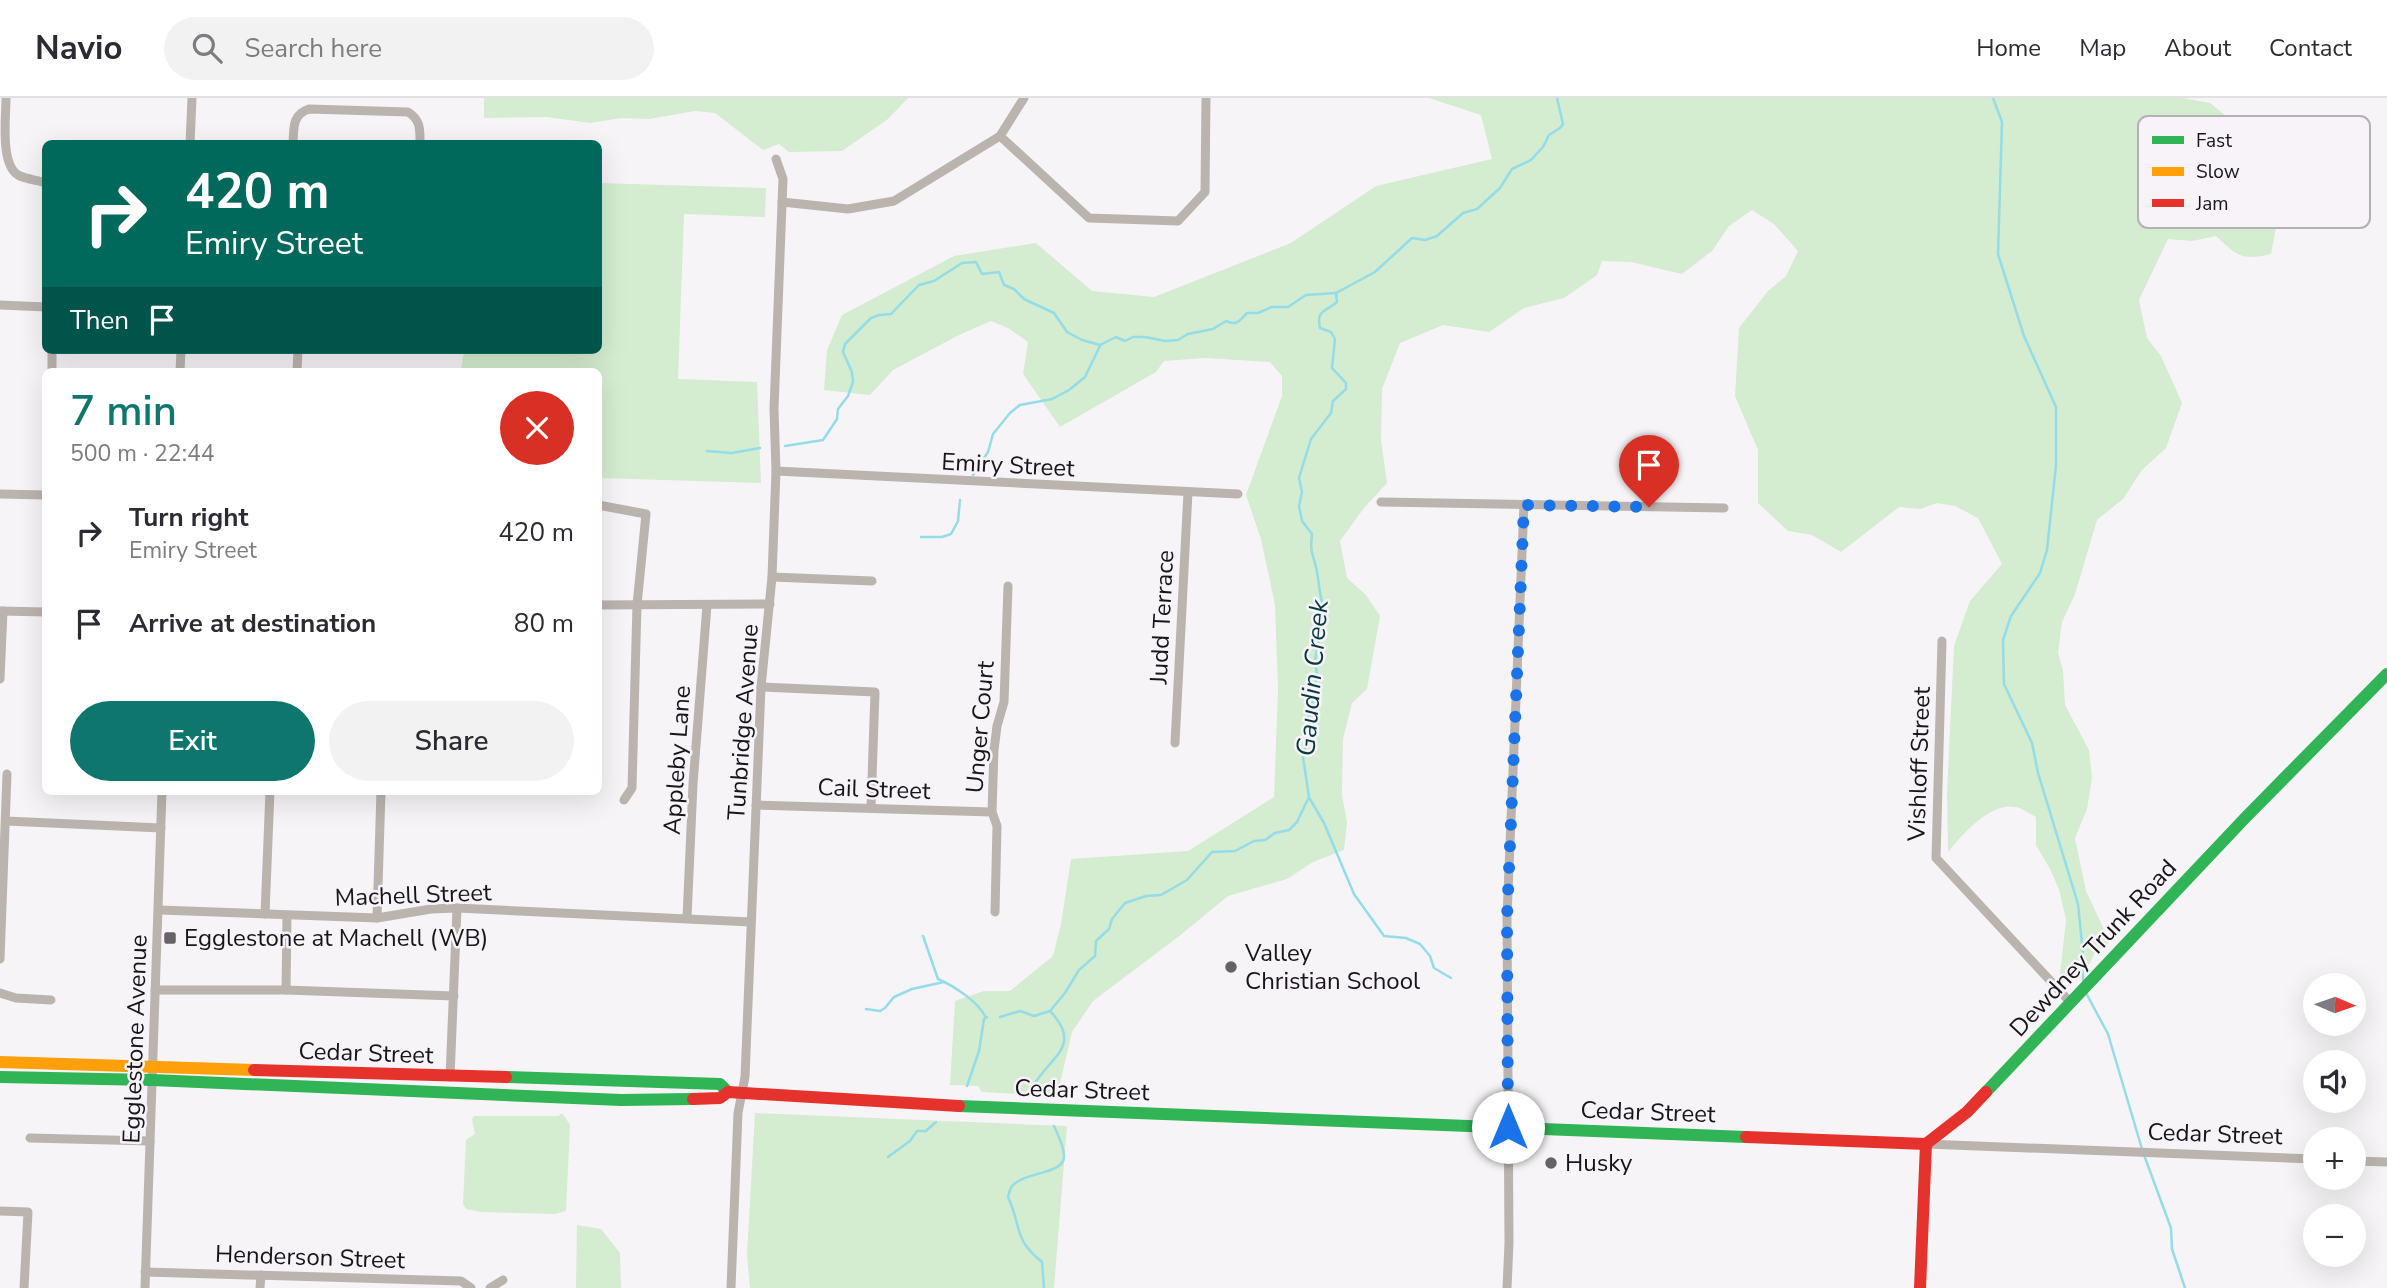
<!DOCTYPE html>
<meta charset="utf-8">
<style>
body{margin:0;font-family:"Nunito Sans",sans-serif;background:#f2f2f3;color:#2b2b33;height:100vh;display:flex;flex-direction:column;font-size:26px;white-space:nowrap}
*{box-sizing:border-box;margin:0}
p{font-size:23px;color:#7c7c81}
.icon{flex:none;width:38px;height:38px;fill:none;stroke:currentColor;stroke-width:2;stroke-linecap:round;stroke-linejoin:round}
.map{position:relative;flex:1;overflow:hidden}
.sheet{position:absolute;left:42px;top:270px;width:560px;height:427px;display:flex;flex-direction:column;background:#fff;border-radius:10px;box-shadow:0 7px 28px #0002}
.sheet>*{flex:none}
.top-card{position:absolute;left:42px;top:42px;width:560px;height:214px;border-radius:10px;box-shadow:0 7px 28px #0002;background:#00695c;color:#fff;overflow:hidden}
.needle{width:46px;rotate:92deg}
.controls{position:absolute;left:2303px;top:875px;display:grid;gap:14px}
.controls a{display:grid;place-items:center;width:63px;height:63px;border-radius:50%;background:#fff;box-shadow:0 7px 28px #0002;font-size:35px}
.pin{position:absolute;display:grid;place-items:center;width:60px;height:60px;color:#fff;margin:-72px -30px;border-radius:50% 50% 50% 0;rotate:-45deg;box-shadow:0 0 7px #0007}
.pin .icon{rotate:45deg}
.me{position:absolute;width:77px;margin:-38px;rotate:0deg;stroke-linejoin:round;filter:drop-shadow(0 0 5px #0008)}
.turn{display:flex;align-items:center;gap:24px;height:147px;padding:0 28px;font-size:32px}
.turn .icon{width:91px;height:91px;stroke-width:2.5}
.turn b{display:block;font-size:49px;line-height:60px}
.then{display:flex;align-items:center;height:66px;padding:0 28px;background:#0003;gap:14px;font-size:26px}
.round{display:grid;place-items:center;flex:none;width:74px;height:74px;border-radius:37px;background:#f2f2f3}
.summary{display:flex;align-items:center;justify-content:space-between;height:119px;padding:0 28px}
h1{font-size:42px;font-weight:600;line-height:52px;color:#0f766e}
.cta{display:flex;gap:14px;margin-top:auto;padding:14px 28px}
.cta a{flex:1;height:80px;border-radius:42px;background:#0f766e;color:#fff;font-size:28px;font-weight:600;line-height:80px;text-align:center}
.cta a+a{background:#f2f2f3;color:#2b2b33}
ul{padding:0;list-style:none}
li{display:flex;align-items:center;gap:21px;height:91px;padding:0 28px}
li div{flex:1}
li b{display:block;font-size:26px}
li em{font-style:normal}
header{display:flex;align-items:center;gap:42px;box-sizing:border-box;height:98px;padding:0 35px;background:#fff;border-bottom:2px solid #e1e1e2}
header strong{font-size:33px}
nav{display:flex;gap:38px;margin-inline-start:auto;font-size:24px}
.search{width:490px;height:63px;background:#f2f2f3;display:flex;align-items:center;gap:18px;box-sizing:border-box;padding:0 24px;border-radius:38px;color:#7c7c81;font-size:26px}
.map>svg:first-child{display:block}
.green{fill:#d4eccf}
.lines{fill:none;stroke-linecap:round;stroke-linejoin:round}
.stream{stroke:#94dce7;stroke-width:2.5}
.street{stroke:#bbb4ae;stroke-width:9}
.fast{stroke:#30b455;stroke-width:12}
.slow{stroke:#ff9f0a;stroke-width:12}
.jam{stroke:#e5322d;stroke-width:12}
.route{stroke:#1a73e8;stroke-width:12;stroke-dasharray:0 21.6}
.poi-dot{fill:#656366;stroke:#f8f3f9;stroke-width:2.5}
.labels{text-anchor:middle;stroke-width:5;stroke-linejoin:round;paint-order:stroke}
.street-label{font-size:24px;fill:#161517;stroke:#f8f3f9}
.poi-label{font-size:24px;fill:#161517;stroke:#f8f3f9;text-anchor:start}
.water-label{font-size:26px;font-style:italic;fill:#05393f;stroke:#f8f3f9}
.key{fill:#f8f3f9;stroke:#b4b0b5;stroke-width:2}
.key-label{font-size:19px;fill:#161517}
</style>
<header>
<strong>Navio</strong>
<div class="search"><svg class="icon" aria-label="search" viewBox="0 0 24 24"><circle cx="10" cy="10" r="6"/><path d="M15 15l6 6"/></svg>Search here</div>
<nav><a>Home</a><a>Map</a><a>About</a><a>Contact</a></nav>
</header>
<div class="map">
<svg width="2387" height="1190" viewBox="0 0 2387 1190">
<rect width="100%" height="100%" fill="#f7f4f8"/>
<g class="green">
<path d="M484 0H908L888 21 842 53 789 54 779 46 763 52 715 15 695 13 649 21 621 20 590 25 547 19 484 20Z"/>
<path d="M1429 0H2183L2210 5 2237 27 2252 31C2259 41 2269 52 2273 63 2283 92 2277 127 2271 156 2242 163 2237 158 2216 138L2192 143 2168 141 2139 202 2147 240 2161 258 2182 305 2166 350 2142 372 2123 401 2097 422 2075 496 2062 524 2058 555 2063 572 2065 607 2089 652 2092 680 2087 711 2075 740 2086 793 2107 838 2112 842 2094 856 2088 869 2077 883 2060 876 2066 822 2059 791 2050 771 2036 747V719C2030 716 2022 710 2016 709 1990 704 1963 736 1948 754L1947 694 1954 548 1970 503 2002 466 1978 420 1955 408 1937 405 1920 411 1899 409 1841 454 1812 437 1788 433 1758 405V352L1735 298 1739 230 1768 193 1786 178 1798 153 1774 126 1752 112 1729 128 1712 153 1682 176 1631 164 1602 163 1597 177 1564 200 1524 210 1489 234 1443 227 1400 245 1382 291 1381 342 1387 385 1364 410 1340 443 1347 480 1366 497 1380 518 1367 591 1352 605 1343 641 1342 697 1347 724 1344 752 1313 764 1287 781 1228 798 1178 839 1093 903 1072 934 1057 998 982 994 978 988 950 987 955 903 984 893H1010L1053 858 1061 826 1071 761 1188 753 1274 699 1278 591 1275 507 1261 441 1246 397 1282 298V278L1270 264 1205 260 1164 263 1156 274 1060 329 1023 276 1028 244 1008 230 991 223 959 237 893 272 870 297 824 292 827 252 842 217 954 158 1036 145 1092 193 1154 199 1291 145 1376 88 1492 61 1481 17Z"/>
<path d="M599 85 766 90 765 119 684 116 678 281 757 284 761 385 599 380 598 273H461L464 252H598Z"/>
<path d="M755 1015 1067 1028 1054 1190H750L747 1156Z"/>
<path d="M560 1016H563L570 1027 566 1113 555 1116 481 1114 466 1111 463 1106 466 1042 475 1036 472 1021 474 1018H559Z"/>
<path d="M577 1127 601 1131 620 1155 621 1190H576Z"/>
</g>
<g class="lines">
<g class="stream">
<path d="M1993 0 2002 24 1998 156 2024 238 2056 309V367L2047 452 2040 475 2011 518 2003 542 2004 586 2032 645 2038 675 2078 806 2083 856V883"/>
<path d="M785 348 823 342 837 321 838 311 848 298 853 284 852 274 843 254 845 246 871 220 879 217 891 216 919 187 934 183 962 165 976 164 982 176 999 174 1004 187 1014 191 1024 201 1054 215 1067 234 1082 242 1100 247 1116 239 1125 243 1133 239H1145L1165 243 1178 242 1188 236 1213 231 1226 223C1237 228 1239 223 1247 215H1258L1272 209H1288L1306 197 1336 195"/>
<path d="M707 353 732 355 760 350"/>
<path d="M973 377 988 354 993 336 1010 315 1020 307 1052 301 1069 292 1085 279 1100 248"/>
<path d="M921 439H942L951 436 958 423 960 402"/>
<path d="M1310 701 1324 725 1354 796 1384 838 1406 840 1420 846 1430 858 1434 870 1451 880"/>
<path d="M923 838 938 881C954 888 979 904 986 920"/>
<path d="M2085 893 2108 936 2142 1051"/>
<path d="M866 911 880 913 885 910 894 899 912 891 944 884"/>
<path d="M1000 919 1020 913 1034 918 1050 913 1065 895 1079 872 1095 858 1096 843 1109 831 1112 821 1125 805 1146 798 1161 797 1187 782 1212 754 1235 753 1254 743 1265 742 1275 735 1289 732 1297 724 1309 699 1303 659 1309 635 1304 623 1311 616 1317 576 1315 561 1319 542 1316 523 1323 508C1319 495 1319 482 1316 469 1312 453 1310 454 1312 436L1302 423 1299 408 1302 394 1299 380 1311 341 1331 315 1333 303 1346 291V285L1332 270 1335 241 1331 234 1320 230C1316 212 1325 214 1337 204L1336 195 1375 174 1412 140 1425 142 1437 138 1463 115 1477 111 1500 90 1512 71 1531 62 1543 49 1549 37 1560 30 1563 26 1557 0"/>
<path d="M1035 985C1053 957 1082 947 1050 913"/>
<path d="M967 988 979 953 984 921 987 919"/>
<path d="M2144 1057 2171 1130 2172 1151 2185 1190"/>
<path d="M888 1059 910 1043 917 1033H926L936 1024"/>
<path d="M1044 1190 1042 1164C1013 1141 1022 1129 1008 1099 1009 1095 1010 1091 1012 1088 1024 1074 1062 1076 1064 1060 1065 1050 1058 1037 1054 1028"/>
</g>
<g class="street">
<path d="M6 0C6 19 0 66 18 77 25 81 37 82 46 85"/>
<path d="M1000 38 1089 120 1178 123 1205 94 1206 0"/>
<path d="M190 46 192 0"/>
<path d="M293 46C294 29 292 17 309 11L408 14C421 22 420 32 420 46"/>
<path d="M782 104 848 111 894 103 1000 38 1024 0"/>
<path d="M0 207 46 209"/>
<path d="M52 273V252"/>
<path d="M180 273 181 252"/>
<path d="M297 273 298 252"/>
<path d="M776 373 1238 396"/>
<path d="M0 396 46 397"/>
<path d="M1381 404 1724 410"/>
<path d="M598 407 646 416 637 507 632 690 624 702"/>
<path d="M772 479 872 483"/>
<path d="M598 507 770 506"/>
<path d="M0 513 46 514"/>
<path d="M1942 543 1936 760 2071 905"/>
<path d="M0 581 3 513"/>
<path d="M761 589 875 594 871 710"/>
<path d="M1175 645 1188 394"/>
<path d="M756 707 992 714"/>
<path d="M6 723 161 730"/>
<path d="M160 812 377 820 431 811 457 810 751 824"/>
<path d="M995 814 997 728 992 714 994 652 997 628 1004 604 1008 488"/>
<path d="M265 816 270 693"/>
<path d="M377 820 381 693"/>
<path d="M687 820 693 686 707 507"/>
<path d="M0 861 7 676"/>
<path d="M155 892H286L454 898"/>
<path d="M286 892 287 818"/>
<path d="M0 895 16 900 51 902"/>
<path d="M450 979 457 810"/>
<path d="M30 1040 150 1043"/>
<path d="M1926 1046 2315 1061"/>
<path d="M2354 1063 2387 1064"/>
<path d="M0 1113 28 1114 24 1190"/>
<path d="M145 1174 461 1183 471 1190"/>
<path d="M145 1190 162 693"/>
<path d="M260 1190 261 1177"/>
<path d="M490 1190 503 1182"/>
<path d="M731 1190 738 1015 745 979 761 589 772 479 776 373 774 311 783 81 776 61"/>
<path d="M1507 1190 1509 1145 1507 819 1524 406"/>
</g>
<g class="fast">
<path d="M0 979 152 982 621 1002 693 1001"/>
<path d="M506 979 720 986 728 994"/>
<path d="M1986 994 2246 719 2387 576"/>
<path d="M959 1008 1746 1039"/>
</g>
<path class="slow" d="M0 964 254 972"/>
<g class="jam">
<path d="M254 972 506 979"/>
<path d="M693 1001 720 1000 728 994 959 1008"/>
<path d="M1746 1039 1926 1046"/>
<path d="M1920 1190 1926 1046 1967 1014 1986 994"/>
</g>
</g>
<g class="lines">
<path class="route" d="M1508 1029 1507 820 1524 407 1649 409"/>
</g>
<g class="poi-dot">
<rect x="163" y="833" width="14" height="14" rx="3.5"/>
<circle cx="1231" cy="869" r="7"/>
<circle cx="1551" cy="1065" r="7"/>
</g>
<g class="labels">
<g class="street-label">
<text transform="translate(1008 367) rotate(3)" y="8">Emiry Street</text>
<text transform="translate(1162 519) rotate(-87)" y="8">Judd Terrace</text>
<text transform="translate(743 624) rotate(-86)" y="8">Tunbridge Avenue</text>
<text transform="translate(980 629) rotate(-85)" y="8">Unger Court</text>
<text transform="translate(677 662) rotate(-86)" y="8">Appleby Lane</text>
<text transform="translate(1919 666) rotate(-88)" y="8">Vishloff Street</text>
<text transform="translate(874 691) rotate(2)" y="8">Cail Street</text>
<text transform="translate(413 797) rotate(-2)" y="8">Machell Street</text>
<text transform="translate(2093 850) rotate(-47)" y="8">Dewdney Trunk Road</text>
<text transform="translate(135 941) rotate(-88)" y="8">Egglestone Avenue</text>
<text transform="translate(366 955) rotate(2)" y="8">Cedar Street</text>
<text transform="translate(1082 992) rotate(2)" y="8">Cedar Street</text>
<text transform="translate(1648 1014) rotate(2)" y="8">Cedar Street</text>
<text transform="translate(2215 1036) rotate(2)" y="8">Cedar Street</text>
<text transform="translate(310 1159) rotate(2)" y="8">Henderson Street</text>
</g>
<g class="poi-label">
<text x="184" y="848">Egglestone at Machell (WB)</text>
<text x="1245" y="863">Valley<tspan x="1245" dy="28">Christian School</tspan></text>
<text x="1565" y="1073">Husky</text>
</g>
<g class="water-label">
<text transform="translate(1312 580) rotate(-85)" y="9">Gaudin Creek</text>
</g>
</g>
<rect x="2138" y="18" width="232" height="112" rx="10" class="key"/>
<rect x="2152" y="38" width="32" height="8" fill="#30b455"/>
<rect x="2152" y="69" width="32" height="9" fill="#ff9f0a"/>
<rect x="2152" y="101" width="32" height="8" fill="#e5322d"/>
<g class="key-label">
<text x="2196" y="49">Fast</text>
<text x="2196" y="80">Slow</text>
<text x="2196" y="112">Jam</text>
</g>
</svg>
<div class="controls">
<a><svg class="needle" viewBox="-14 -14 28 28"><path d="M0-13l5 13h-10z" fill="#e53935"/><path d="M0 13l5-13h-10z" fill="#7c7c81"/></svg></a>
<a><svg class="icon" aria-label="sound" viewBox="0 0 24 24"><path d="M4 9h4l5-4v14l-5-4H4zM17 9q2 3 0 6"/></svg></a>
<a>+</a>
<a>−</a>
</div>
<div class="pin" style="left:1649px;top:409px;background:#d93025"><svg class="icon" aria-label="arrive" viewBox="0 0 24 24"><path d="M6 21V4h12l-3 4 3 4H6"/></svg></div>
<svg class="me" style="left:1508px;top:1029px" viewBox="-20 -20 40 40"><circle r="19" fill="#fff"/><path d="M0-13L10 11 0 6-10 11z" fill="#1a73e8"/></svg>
<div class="top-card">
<div class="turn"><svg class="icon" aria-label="right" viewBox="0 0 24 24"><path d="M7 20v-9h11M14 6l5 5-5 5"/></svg><div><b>420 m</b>Emiry Street</div></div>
<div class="then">Then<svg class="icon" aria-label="arrive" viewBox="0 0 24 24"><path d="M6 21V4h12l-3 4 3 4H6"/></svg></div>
</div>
<section class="sheet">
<div class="summary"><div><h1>7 min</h1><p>500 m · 22:44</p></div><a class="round" style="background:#d93025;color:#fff"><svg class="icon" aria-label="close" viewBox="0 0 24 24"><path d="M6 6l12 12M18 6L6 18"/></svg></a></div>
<ul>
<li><svg class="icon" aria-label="right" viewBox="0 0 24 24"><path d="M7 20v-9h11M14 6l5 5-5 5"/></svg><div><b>Turn right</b><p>Emiry Street</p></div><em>420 m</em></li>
<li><svg class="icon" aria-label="arrive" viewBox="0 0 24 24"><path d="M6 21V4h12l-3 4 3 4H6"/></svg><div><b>Arrive at destination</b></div><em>80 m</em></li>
</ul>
<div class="cta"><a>Exit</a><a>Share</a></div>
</section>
</div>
